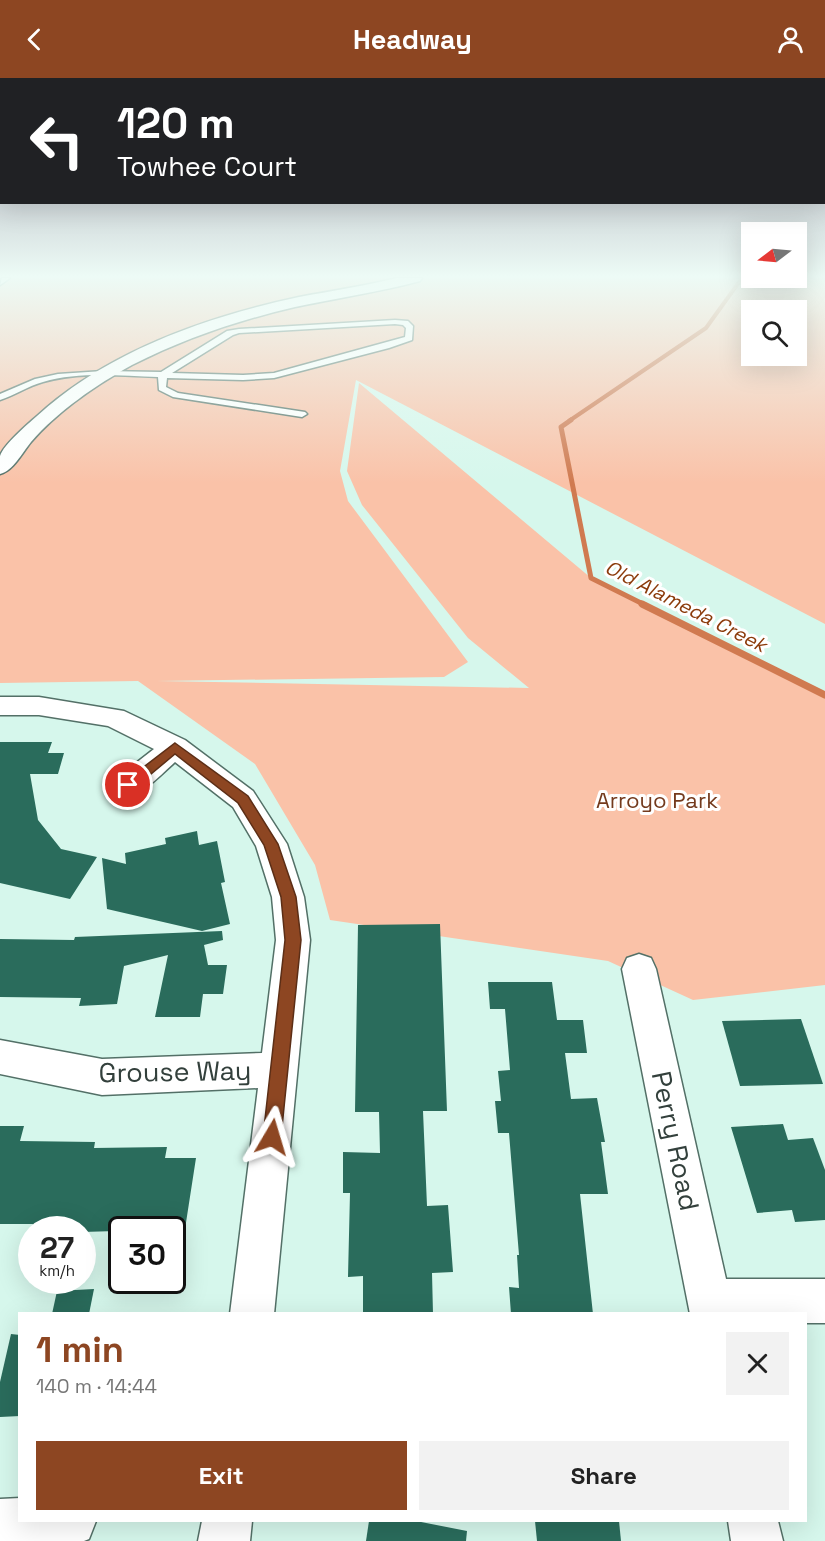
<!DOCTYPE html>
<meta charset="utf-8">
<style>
body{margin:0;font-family:"Space Grotesk",sans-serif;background:#f2f2f2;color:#222;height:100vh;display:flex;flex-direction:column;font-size:22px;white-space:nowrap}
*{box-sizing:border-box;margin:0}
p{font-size:20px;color:#767676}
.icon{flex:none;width:33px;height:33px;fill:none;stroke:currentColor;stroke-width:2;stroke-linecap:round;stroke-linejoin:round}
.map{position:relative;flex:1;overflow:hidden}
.details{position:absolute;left:18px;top:1234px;width:789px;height:210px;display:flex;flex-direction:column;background:#fff;border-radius:0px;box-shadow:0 6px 24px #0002}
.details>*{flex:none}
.banner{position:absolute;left:0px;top:0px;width:825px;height:126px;box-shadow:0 6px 24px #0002;background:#202124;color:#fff;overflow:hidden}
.needle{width:39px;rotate:254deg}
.buttons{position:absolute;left:741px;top:144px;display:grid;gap:12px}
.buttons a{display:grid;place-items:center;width:66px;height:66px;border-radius:0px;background:#fff;box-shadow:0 6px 24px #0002;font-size:30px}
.speed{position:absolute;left:18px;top:1138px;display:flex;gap:12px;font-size:30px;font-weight:700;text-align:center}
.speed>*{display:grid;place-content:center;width:78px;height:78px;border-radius:50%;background:#fff;box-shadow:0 6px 24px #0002;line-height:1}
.speed small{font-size:15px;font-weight:400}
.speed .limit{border:3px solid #111;border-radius:9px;background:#fff;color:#111}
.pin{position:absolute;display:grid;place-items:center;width:51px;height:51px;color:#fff;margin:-26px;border:3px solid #fff;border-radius:50%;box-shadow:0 2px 6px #0007}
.me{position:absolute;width:66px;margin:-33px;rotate:7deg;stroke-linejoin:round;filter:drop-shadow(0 0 4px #0008)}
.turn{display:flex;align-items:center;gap:21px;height:126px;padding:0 18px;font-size:27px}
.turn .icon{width:78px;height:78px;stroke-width:2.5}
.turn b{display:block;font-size:42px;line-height:51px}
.round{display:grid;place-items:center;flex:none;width:63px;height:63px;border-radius:0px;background:#f2f2f2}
.overview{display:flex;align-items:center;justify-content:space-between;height:102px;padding:0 18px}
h1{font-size:36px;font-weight:800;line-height:45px;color:#8d4622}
.action{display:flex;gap:12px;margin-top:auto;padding:12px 18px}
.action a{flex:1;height:69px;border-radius:0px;background:#8d4622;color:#fff;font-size:24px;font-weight:800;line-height:69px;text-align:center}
.action a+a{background:#f2f2f2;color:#222}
header{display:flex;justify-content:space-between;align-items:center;height:78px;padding:0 18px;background:#8d4622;color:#fff;font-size:27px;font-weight:800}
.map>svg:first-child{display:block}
.green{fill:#fac2a8;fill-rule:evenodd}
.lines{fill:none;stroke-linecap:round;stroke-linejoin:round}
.stream-far2{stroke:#d07a50;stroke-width:4}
.stream-far1{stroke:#d07a50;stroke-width:5}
.stream{stroke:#d07a50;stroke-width:7}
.building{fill:#2a6c5c}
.lane-casing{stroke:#537067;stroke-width:3}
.street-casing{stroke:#537067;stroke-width:3}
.lane{fill:#fff;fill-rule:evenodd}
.street{fill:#fff;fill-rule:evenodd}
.route{fill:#8d4622;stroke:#5c2e16;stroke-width:1.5}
.labels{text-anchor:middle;stroke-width:6;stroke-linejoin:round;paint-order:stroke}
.far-water-label{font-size:20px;font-style:italic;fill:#8b3b0b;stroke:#fff}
.park-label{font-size:22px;fill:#743a1d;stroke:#fff}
.near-street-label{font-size:27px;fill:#33403c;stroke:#fff}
</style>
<header><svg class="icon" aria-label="back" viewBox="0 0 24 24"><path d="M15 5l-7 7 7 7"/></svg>Headway<svg class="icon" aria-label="person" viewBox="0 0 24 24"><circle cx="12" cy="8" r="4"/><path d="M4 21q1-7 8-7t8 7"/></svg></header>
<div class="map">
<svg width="825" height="1463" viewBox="0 0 825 1463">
<rect width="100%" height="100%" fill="#d6f7ec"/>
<path class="green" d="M0 200H825V546L356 302 340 393 348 423 468 584 444 599 157 603 529 610 468 560 362 427 347 393 359 305 591 500 825 614V907L693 922 608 883 330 842 315 787 255 686 138 603 0 605ZM752 232H796V278H752Z"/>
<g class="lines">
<path class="stream-far2" d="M569 343 706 250 742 200"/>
<path class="stream-far1" d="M571 342 561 349 591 500 645 527"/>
<path class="stream" d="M642 526 825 617"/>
</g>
<g class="building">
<path d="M0 664H52L48 675H64L58 696H30L38 742 61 771 97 779 70 821 0 805Z"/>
<path d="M197 753 199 767 217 763 225 804 221 805 230 846 202 853 107 831 102 780 126 786 125 775 166 766 165 760Z"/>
<path d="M440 846 447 1033H423L427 1128 448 1127 453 1194 432 1195 433 1236H363V1198L348 1199 350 1115H343V1074L380 1075 379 1034H355L358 847Z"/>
<path d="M222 853 223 862 204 867 208 887H227L223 916H203L200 939H155L168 877 124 888 117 926 79 928 81 920 0 919V861L74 862 75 859Z"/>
<path d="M488 904H552L557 942H583L587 975H565L571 1021 597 1020 605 1064H601L608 1116H580L593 1236H511L509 1209 519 1210 517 1177H519L509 1055H498L495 1023H501L498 993 510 992 505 931H490Z"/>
<path d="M801 941 823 1006 740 1008 722 943Z"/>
<path d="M783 1046 788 1062 813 1060 825 1092V1142L795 1144 792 1132 757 1135 731 1049Z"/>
<path d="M0 1048H24L20 1063 95 1064 94 1070 167 1069 165 1080H196L185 1151 82 1154 32 1152 33 1146H0Z"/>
<path d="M94 1211 89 1236H52L57 1213Z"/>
<path d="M11 1256 20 1257V1338L0 1339V1304Z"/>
<path d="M369 1443H416L467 1453 466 1463H366Z"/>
<path d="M535 1443H619L621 1463H537Z"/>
</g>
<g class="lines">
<defs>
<g id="lane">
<path d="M2 200H10L0 207Z"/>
<path d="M395 242 408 243 413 248 412 262 389 270 274 300 243 302 167 300 166 309 178 315 305 334 307 336 302 339 173 319 159 312 158 299C121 298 80 293 43 304 28 308 15 317 0 322V316L35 301 58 296 103 293 161 294 227 253 239 251ZM395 246 403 247 406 250 405 259 274 295 243 297 172 295 233 257 239 255Z"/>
</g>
<g id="street">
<path d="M397 200H422L420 203C379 214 337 220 295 229 239 242 183 261 132 287 96 307 58 333 31 364 22 375 13 393 0 396 0 391 0 383 0 378 4 366 27 347 37 338 108 273 206 239 299 219 331 213 364 208 397 200Z"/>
<path d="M0 619H39L124 633 185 662 253 713 287 766 304 819 310 862 274 1236H230L258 1010 102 1017 0 996V962L102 981 262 975 276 862 272 819 256 768 233 729 175 684C159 698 141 721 118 715L113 707 118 699 154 671 108 648 39 637H0Z"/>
<path d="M639 876 651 880 656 891 726 1201H825V1245H806V1236H690L622 891 627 880Z"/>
<path d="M20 1420V1443H96L89 1461 84 1463H0V1421Z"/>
<path d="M202 1443H252L250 1463H198Z"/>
<path d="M728 1443H778L783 1463H731Z"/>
</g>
</defs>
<use href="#lane" class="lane-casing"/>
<use href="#street" class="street-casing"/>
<use href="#lane" class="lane"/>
<use href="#street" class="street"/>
</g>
<linearGradient id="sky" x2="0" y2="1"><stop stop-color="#9e9dab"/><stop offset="0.49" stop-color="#edfbf6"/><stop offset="1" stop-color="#edfbf6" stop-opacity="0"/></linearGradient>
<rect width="825" height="405" fill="url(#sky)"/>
<path class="route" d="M175 665 248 718 278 766 296 819 301 862 281 1059 279 1065 272 1068 266 1065 263 1059 285 862 281 819 264 767 238 725 175 676 133 711H124L122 707 124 704Z"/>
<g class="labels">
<g class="far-water-label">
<text transform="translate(686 528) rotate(27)" y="7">Old Alameda Creek</text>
</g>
<g class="park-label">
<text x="657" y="730">Arroyo Park</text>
</g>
<g class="near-street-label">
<text transform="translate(175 994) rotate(-1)" y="9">Grouse Way</text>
<text transform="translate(675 1063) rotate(78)" y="9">Perry Road</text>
</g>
</g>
</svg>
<div class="buttons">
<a><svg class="needle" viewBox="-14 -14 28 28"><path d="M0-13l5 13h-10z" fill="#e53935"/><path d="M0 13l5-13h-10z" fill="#767676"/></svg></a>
<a><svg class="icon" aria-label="search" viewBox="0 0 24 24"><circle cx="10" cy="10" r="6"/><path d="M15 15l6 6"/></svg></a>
</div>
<div class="speed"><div>27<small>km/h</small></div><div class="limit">30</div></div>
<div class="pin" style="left:128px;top:707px;background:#d93025"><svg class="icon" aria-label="arrive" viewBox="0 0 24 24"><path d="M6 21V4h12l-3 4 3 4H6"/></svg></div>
<svg class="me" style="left:272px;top:1059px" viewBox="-20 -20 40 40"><path d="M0-17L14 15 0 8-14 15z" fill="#8d4622" stroke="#fff" stroke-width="4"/></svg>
<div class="banner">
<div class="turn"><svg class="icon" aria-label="left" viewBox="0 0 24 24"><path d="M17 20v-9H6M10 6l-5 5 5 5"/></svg><div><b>120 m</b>Towhee Court</div></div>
</div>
<section class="details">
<div class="overview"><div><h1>1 min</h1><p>140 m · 14:44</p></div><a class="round"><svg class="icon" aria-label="close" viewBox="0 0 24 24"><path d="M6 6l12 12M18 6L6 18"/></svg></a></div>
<div class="action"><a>Exit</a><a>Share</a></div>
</section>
</div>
